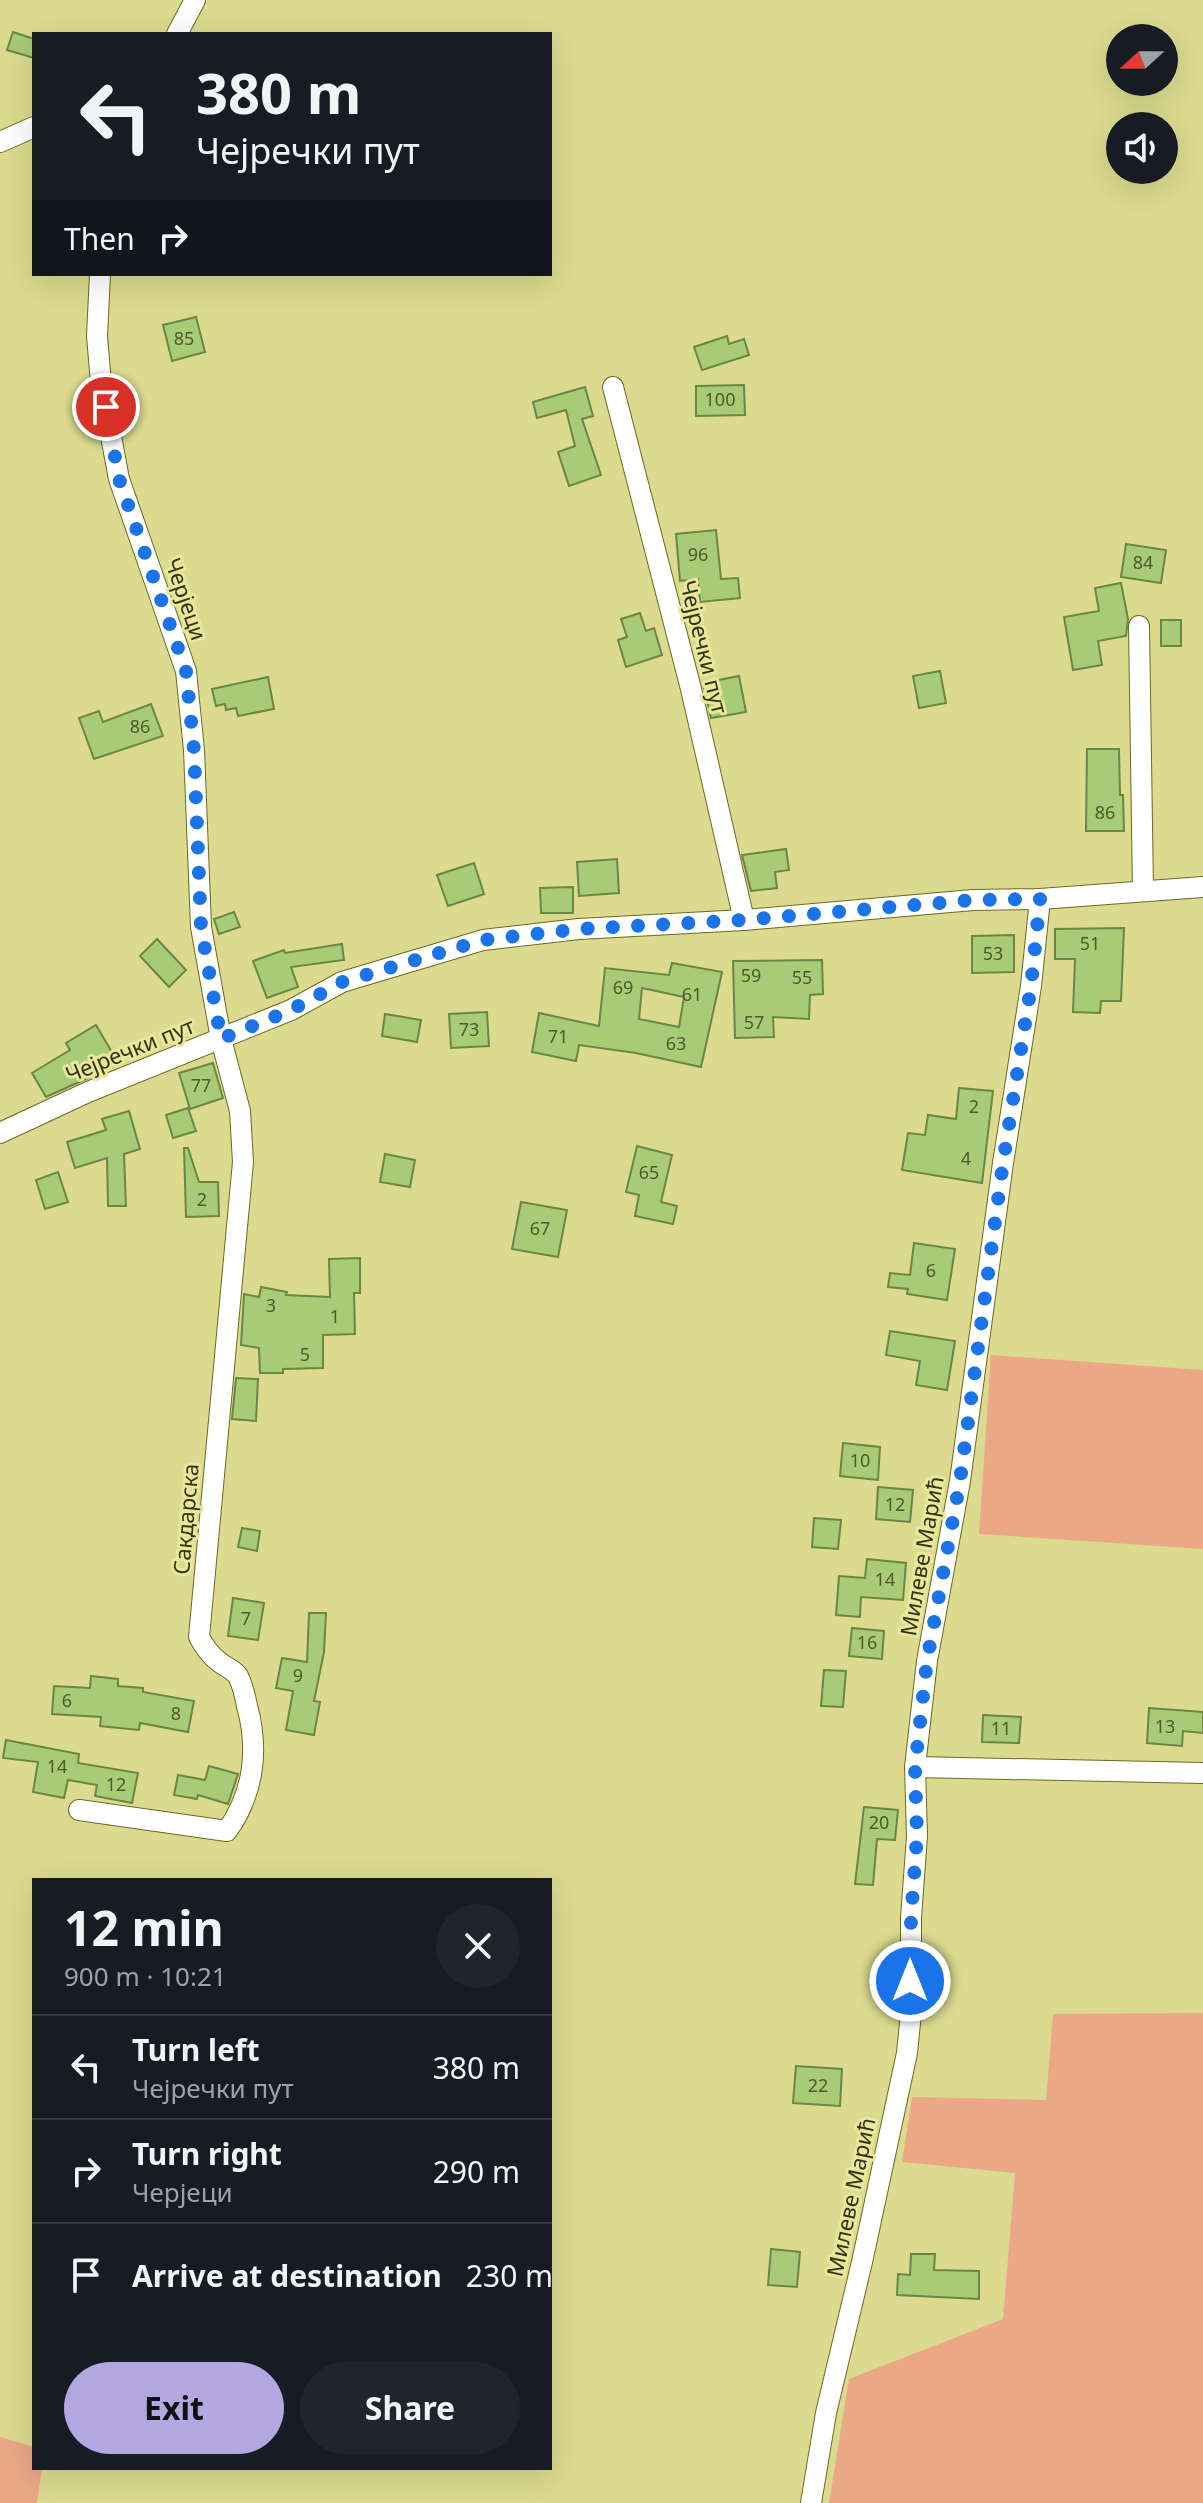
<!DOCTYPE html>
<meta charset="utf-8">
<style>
body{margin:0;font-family:"Noto Sans",sans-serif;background:#20242c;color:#f1f3f6;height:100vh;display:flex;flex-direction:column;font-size:30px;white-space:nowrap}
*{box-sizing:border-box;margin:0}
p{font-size:26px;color:#9ea1a6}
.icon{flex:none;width:44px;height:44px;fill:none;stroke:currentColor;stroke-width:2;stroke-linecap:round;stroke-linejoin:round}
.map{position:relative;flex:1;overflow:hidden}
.sheet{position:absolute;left:32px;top:1878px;width:520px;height:592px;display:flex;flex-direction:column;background:#171b24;border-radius:0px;box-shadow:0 8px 32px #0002}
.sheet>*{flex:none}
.hud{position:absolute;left:32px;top:32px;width:520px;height:244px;border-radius:0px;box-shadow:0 8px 32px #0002;background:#171b24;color:#f1f3f6;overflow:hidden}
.needle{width:52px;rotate:249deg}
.controls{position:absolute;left:1106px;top:24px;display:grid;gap:16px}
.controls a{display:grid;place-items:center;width:72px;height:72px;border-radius:50%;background:#171b24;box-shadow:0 8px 32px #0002;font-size:40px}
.pin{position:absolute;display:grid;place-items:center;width:68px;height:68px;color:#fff;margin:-34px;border:4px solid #fff;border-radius:50%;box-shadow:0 2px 8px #0007}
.me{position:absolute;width:88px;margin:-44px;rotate:0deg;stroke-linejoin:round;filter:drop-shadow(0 0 6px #0008)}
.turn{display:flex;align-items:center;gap:28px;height:168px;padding:0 32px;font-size:36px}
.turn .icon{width:104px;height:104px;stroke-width:2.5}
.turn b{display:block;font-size:56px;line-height:68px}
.then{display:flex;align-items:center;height:76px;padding:0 32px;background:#0003;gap:16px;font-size:30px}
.round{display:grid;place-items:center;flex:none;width:84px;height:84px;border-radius:42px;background:#20242c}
.overview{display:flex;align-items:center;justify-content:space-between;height:136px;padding:0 32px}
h1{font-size:48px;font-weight:700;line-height:60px}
.button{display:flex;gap:16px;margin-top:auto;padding:16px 32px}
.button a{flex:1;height:92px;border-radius:48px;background:#b2a7e0;color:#111;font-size:32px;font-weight:700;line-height:92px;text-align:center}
.button a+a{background:#20242c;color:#f1f3f6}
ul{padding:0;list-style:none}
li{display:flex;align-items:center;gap:24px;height:104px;padding:0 32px;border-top:2px solid #363941}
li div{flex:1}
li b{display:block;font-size:30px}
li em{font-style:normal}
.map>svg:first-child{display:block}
.green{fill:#eaa887}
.building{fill:#a7cb76;stroke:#6b8645;stroke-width:2;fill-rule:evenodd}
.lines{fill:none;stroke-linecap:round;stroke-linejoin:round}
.minor-casing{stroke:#6c6a1d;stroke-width:22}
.minor{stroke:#fff;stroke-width:20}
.route{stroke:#1a73e8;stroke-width:14;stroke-dasharray:0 25.2}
.labels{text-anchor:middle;stroke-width:6;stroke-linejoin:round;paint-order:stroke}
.number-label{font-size:18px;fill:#51592c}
.street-label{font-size:22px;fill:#343314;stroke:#e8e79b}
</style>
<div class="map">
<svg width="1203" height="2503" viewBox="0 0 1203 2503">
<rect width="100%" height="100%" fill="#dbda8e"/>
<g class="green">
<path d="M991 1355 1203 1370V1549L979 1534Z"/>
<path d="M1203 2013V2503H829L849 2379 1003 2319 1015 2173 902 2162 912 2097 1046 2100 1053 2014Z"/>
<path d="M0 2437 34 2447V2468H42L37 2503H0Z"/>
</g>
<g class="building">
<path d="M13 32 34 39V58L7 50Z"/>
<path d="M196 317 205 352 172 361 163 325Z"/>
<path d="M727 336 729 344 744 339 749 355 702 370 694 347Z"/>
<path d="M744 385 745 415 696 416V386Z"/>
<path d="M585 387 593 416 582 419 601 475 569 486 558 452 575 446 566 410 537 418 533 402Z"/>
<path d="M716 530 721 579 738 578 740 598 700 602 698 579 680 581 676 534Z"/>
<path d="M1126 544 1166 550 1161 583 1121 577Z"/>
<path d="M1121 583 1128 619 1126 636 1098 641 1102 665 1073 670 1064 617 1099 611 1095 588Z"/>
<path d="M640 613 646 631 654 628 662 655 626 667 618 640 627 637 621 619Z"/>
<rect x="1161" y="620" width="20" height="26"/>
<path d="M940 671 946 703 919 708 913 676Z"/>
<path d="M739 676 746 712 711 718 703 683Z"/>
<path d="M268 677 274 709 238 716 236 708 226 710 225 704 216 706 212 689Z"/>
<path d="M151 704 163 736 94 759 79 718 99 711 103 722Z"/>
<path d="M1087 749H1119L1120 795H1123L1124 831H1086Z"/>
<path d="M786 849 789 870 775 872 777 888 751 891 742 855Z"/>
<path d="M617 859 619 893 579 896 577 862Z"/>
<path d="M474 863 484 894 448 906 437 875Z"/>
<path d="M573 887V913H541L540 888Z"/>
<path d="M234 912 240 927 219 934 214 919Z"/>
<path d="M1124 928 1121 1001H1101L1100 1013 1073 1012 1075 959H1055V929Z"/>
<path d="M1014 935V972L972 973V936Z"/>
<path d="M157 939 186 970 169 987 140 956Z"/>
<path d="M342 944 344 960 291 967 298 987 267 998 253 961 284 950 285 953Z"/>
<path d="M822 960 823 994 810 995 809 1019 773 1017 774 1037 735 1038 733 961Z"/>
<path d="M672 963 722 972 701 1067 636 1053 579 1045 576 1061 532 1052 539 1013 599 1026 605 968 669 975ZM642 988 684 997 679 1027 639 1019Z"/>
<path d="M487 1012 489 1046 451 1048 449 1014Z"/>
<path d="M385 1014 421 1020 417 1042 382 1036Z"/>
<path d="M96 1025 117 1061 88 1078 46 1097 32 1073 70 1050 66 1043Z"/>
<path d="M213 1063 223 1098 190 1109 179 1073Z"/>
<path d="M959 1088 993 1091 982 1183 902 1170 908 1133 925 1135 928 1115 956 1119Z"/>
<path d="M188 1108 196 1131 173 1138 166 1115Z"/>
<path d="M129 1111 140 1149 124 1154 126 1206H108L107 1158 75 1168 67 1142 106 1130 102 1119Z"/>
<path d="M637 1146 672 1155 661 1202 677 1206 673 1224 635 1216 639 1195 626 1192Z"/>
<path d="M184 1148H188L199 1182H218L219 1216 186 1217Z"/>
<path d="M385 1154 415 1160 410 1187 380 1182Z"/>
<path d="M58 1172 68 1202 45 1209 36 1180Z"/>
<path d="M521 1202 567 1210 558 1257 512 1249Z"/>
<path d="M914 1243 955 1249 947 1300 907 1294 908 1289 888 1287 890 1273 910 1275Z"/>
<path d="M360 1258V1293H354L355 1334 323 1335V1368L283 1369V1373H260L259 1348 241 1345 244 1294 259 1297 261 1287 287 1292 286 1295 330 1297 329 1259Z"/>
<path d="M890 1331 955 1341 947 1390 916 1385 920 1361 886 1355Z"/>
<path d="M236 1378 258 1379 256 1421 232 1419Z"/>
<path d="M843 1443 880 1447 878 1480 840 1476Z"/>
<path d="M878 1487 913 1490 910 1522 876 1519Z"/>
<path d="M814 1518 841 1520 838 1549 812 1547Z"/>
<path d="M242 1528 260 1531 257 1551 238 1547Z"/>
<path d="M867 1559 906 1563 903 1600 861 1597 860 1617 836 1615 839 1576 865 1578Z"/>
<path d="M233 1598 264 1603 258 1640 228 1636Z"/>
<path d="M309 1613H326L324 1652 314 1701 320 1702 314 1735 286 1730 293 1691 276 1688 282 1658 307 1662Z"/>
<path d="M852 1628 884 1631 882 1659 849 1656Z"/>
<path d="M824 1670 846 1671 843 1707 821 1706Z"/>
<path d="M91 1676 118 1679V1686L143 1688V1692L194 1701 188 1732 140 1723 139 1730 100 1726 101 1717 52 1714 54 1686 90 1688Z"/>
<path d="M1149 1708 1203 1712V1733L1183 1731 1182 1746 1147 1743Z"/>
<path d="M983 1715 1021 1717 1019 1743 982 1742Z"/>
<path d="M6 1740 79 1754 78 1763 138 1773 132 1803 95 1796 97 1785 68 1780 64 1798 33 1792 38 1762 3 1758Z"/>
<path d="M209 1766 238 1774 228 1804 198 1795 197 1799 174 1795 178 1775 205 1780Z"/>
<path d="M864 1807 898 1810 895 1840 877 1839 873 1885 855 1884Z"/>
<path d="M796 2066 842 2069 840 2106 793 2103Z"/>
<path d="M771 2249 800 2252 797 2287 768 2285Z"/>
<path d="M911 2254H935L934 2270 979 2271V2299L897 2295 898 2274 910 2275Z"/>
</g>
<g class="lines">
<defs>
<g id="minor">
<path d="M177 34 195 0"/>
<path d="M0 142 34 127"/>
<path d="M613 387 691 689 744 920"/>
<path d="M1139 626 1143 891"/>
<path d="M0 1133 88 1092 291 1010 342 982 483 940 579 929 744 920 973 900 1040 899 1203 887"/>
<path d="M915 1767 1203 1773"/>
<path d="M79 1810 227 1831C254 1793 259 1749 247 1706 245 1696 243 1685 238 1676 233 1669 225 1667 218 1661 210 1655 204 1646 199 1637L243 1162 240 1111 221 1039 201 927 194 750 186 671 119 479 101 383 97 336 100 274"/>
<path d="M811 2503 826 2413 862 2262 907 2053 911 2013V1918L917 1836 915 1767 927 1661 960 1481 1003 1163 1031 986 1040 899"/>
</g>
</defs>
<use href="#minor" class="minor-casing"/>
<use href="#minor" class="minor"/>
</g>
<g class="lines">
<path class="route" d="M106 407 119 479 186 671 194 750 201 927 221 1039 291 1010 342 982 483 940 579 929 744 920 973 900 1040 899 1031 986 1003 1163 960 1481 927 1661 915 1767 917 1836 911 1918 910 1981"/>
</g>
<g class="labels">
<g class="number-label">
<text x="184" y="345">85</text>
<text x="720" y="406">100</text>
<text x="698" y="561">96</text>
<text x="1143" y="569">84</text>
<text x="140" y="733">86</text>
<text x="1105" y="819">86</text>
<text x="1090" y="950">51</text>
<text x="993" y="960">53</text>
<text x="751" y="982">59</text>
<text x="802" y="984">55</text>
<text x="623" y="994">69</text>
<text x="692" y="1001">61</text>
<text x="754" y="1029">57</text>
<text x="469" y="1036">73</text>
<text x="558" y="1043">71</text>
<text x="676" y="1050">63</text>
<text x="201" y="1092">77</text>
<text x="974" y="1113">2</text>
<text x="966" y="1165">4</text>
<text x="649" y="1179">65</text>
<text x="202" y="1206">2</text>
<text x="540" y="1235">67</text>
<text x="931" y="1277">6</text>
<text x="271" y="1312">3</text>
<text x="335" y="1323">1</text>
<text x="305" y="1361">5</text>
<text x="860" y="1467">10</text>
<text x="895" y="1511">12</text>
<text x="885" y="1586">14</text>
<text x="246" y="1625">7</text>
<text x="867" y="1649">16</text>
<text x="298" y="1682">9</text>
<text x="67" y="1707">6</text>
<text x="176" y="1720">8</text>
<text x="1165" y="1733">13</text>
<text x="1001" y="1735">11</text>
<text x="57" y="1773">14</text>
<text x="116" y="1791">12</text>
<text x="879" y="1829">20</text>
<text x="818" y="2092">22</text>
</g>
<g class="street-label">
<text transform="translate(186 599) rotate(71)" y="8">Черјеци</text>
<text transform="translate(704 647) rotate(76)" y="8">Чејречки пут</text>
<text transform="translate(130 1050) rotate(-22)" y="8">Чејречки пут</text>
<text transform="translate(186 1519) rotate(-85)" y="8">Сакдарска</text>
<text transform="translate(922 1556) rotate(-80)" y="8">Милеве Мaрић</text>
<text transform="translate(851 2197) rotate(-78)" y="8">Милеве Мaрић</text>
</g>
</g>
</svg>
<div class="controls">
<a><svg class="needle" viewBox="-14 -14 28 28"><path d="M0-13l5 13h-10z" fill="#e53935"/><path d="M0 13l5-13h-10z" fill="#9ea1a6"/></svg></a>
<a><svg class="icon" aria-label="sound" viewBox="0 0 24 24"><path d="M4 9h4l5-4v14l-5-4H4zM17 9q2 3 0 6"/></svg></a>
</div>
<div class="pin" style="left:106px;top:407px;background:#d93025"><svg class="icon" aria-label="arrive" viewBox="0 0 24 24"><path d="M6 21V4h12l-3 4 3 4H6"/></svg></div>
<svg class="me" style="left:910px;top:1981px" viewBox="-20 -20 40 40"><circle r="17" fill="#1a73e8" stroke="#fff" stroke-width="3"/><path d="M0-11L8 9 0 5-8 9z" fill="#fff"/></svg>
<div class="hud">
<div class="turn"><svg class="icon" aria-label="left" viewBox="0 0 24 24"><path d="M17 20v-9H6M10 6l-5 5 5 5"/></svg><div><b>380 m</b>Чејречки пут</div></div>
<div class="then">Then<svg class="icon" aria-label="right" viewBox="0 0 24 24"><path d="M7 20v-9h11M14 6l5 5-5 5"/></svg></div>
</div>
<section class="sheet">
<div class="overview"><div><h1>12 min</h1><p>900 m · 10:21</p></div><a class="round"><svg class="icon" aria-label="close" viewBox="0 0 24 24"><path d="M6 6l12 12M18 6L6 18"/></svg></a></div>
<ul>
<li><svg class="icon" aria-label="left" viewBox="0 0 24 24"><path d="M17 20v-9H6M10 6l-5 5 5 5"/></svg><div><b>Turn left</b><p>Чејречки пут</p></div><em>380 m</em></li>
<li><svg class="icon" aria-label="right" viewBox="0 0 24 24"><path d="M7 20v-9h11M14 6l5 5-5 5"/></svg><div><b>Turn right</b><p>Черјеци</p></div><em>290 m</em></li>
<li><svg class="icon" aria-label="arrive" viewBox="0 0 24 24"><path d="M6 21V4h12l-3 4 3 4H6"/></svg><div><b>Arrive at destination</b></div><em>230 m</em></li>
</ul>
<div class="button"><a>Exit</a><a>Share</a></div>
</section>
</div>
